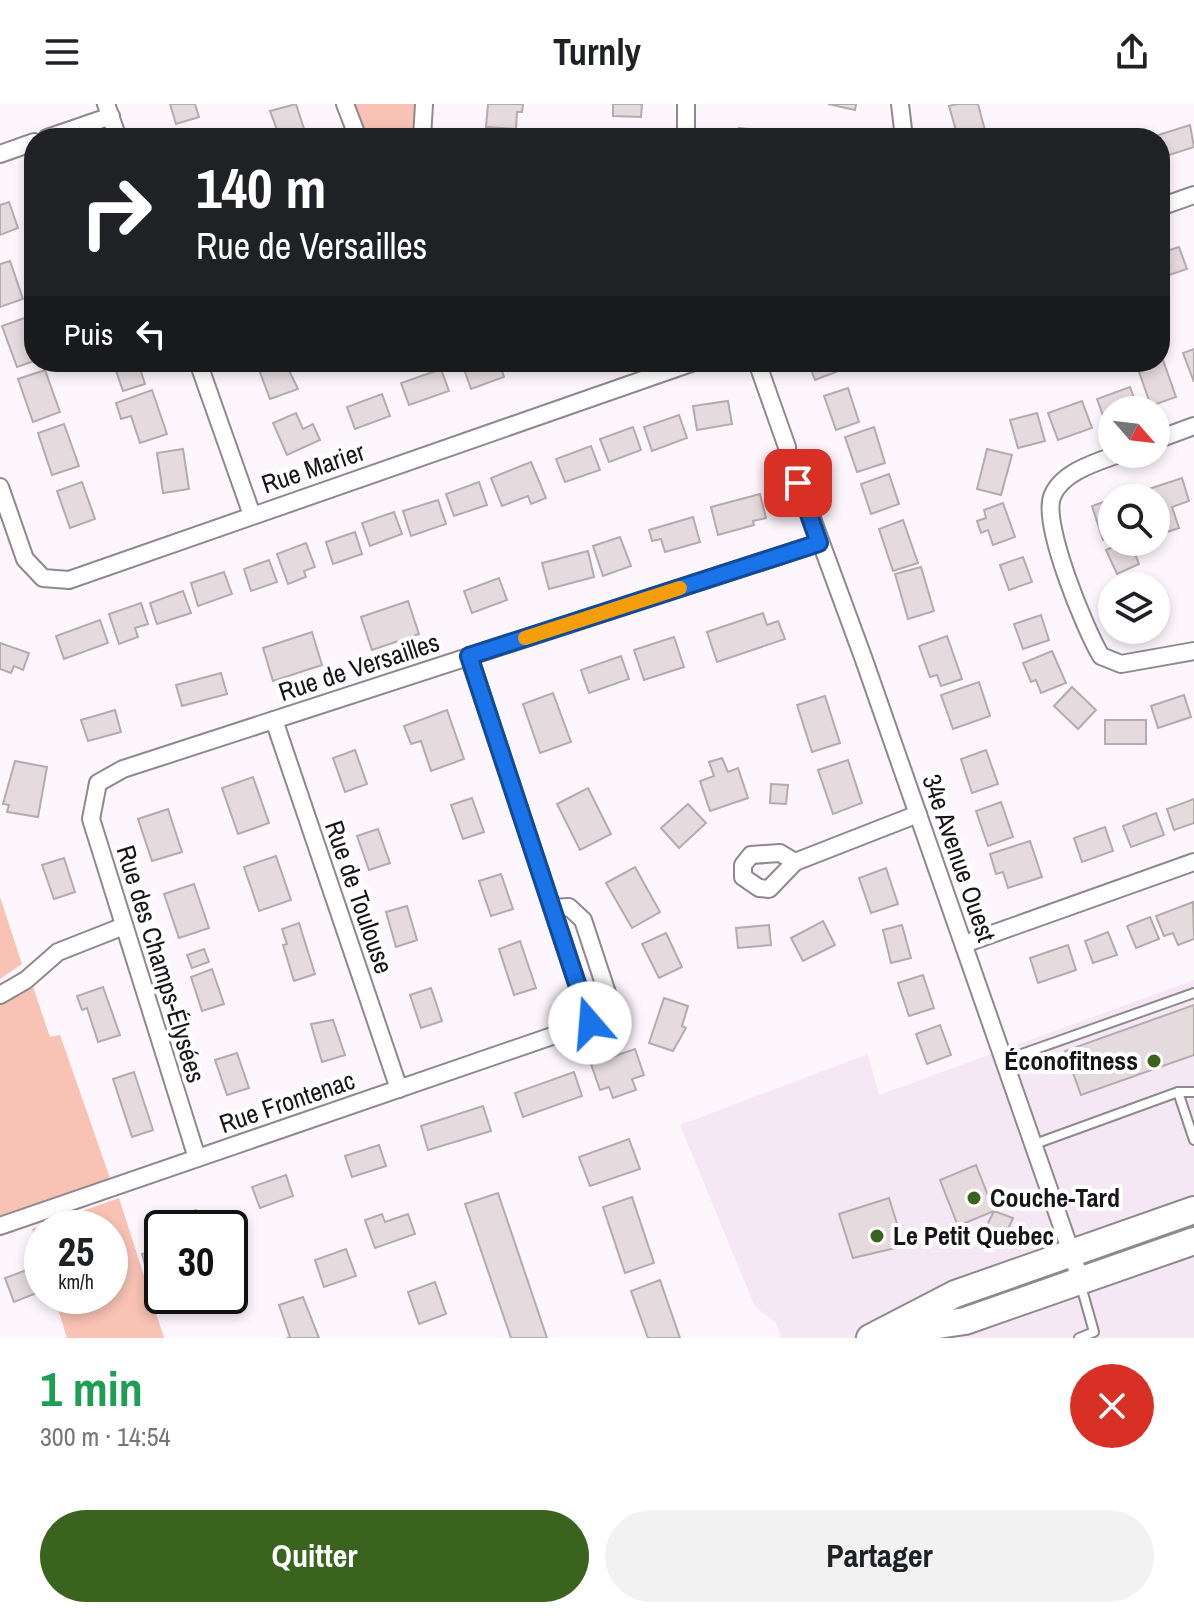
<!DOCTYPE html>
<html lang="fr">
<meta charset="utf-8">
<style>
body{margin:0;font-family:"Archivo Narrow",sans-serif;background:#f2f2f2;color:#202124;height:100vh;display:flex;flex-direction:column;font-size:30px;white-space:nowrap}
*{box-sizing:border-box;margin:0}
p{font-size:26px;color:#757577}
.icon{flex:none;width:44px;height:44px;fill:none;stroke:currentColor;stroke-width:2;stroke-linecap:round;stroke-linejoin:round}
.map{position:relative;height:1234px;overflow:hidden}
.drawer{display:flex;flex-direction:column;background:#fff;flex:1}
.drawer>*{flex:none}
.top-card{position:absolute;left:24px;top:24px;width:1146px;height:244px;border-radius:32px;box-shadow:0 4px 12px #0003;background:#202124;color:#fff;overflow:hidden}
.needle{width:52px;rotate:118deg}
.fabs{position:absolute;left:1098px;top:292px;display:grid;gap:16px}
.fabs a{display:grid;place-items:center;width:72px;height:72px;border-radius:50%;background:#fff;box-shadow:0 4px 12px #0003;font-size:40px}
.speed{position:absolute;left:24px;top:1106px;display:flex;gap:16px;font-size:40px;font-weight:700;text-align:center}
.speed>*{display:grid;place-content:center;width:104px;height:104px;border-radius:50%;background:#fff;box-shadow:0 4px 12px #0003;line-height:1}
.speed small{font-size:20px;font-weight:400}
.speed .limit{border:4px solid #111;border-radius:12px;background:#fff;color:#111}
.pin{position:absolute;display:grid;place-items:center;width:68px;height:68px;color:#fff;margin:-34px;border-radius:16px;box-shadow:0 4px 12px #0006}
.me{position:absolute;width:88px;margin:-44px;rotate:342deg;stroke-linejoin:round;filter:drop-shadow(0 0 6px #0008)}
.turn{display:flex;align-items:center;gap:28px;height:168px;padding:0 40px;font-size:36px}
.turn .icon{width:104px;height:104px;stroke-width:2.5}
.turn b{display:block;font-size:56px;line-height:68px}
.then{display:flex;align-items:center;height:76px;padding:0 40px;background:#0003;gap:16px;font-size:30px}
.round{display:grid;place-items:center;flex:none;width:84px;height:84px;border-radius:42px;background:#f2f2f2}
.head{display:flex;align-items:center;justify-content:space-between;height:136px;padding:0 40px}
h1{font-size:48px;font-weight:800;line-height:60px;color:#1e9e55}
.action{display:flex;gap:16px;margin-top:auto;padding:16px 40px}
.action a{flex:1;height:92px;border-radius:48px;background:#3a631e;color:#fff;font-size:32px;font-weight:800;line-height:92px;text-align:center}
.action a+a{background:#f2f2f2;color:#202124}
header{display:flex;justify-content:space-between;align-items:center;height:104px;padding:0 40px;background:#fff;font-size:36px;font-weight:800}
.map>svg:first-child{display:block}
.built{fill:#f5e8f4}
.green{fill:#f8c2b4}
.building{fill:#e5dbde;stroke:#b4abad;stroke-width:2}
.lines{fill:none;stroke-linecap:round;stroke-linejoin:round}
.lane-casing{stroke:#8f898e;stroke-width:12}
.street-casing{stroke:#8f898e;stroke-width:20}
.primary-casing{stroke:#8f898e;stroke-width:30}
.lane{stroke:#fff;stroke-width:8}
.street{stroke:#fff;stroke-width:16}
.primary{stroke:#fff;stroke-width:26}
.route-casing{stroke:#114b97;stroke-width:20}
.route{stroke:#1a73e8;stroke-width:14}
.slow{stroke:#f59e0b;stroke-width:14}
.poi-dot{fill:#3a631e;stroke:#fff;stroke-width:3}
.labels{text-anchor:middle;stroke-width:8;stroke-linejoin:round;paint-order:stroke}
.street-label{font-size:26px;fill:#171517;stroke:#fff}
.poi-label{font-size:26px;font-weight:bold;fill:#171517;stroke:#fff;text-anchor:start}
</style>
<header><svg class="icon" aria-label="menu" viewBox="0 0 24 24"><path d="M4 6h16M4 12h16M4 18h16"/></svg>Turnly<svg class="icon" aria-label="share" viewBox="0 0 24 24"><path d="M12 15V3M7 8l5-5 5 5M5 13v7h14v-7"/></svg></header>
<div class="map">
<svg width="1194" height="1234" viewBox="0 0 1194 1234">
<rect width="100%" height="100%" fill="#fdf6fc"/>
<path class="built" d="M1194 876V1234H781L776 1219 755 1203 680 1021 868 950 879 991Z"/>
<g class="green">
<path d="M353 0H417L415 34H365Z"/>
<path d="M0 793 22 860 0 875Z"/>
<path d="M31 877 50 933 60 931 111 1077 0 1115V899Z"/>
<path d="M119 1094 164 1234H67L54 1192H110V1124H42V1155L32 1125Z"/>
</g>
<g class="building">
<path d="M170 0H195L199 13 176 20Z"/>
<path d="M296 0 307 34H280L270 7Z"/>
<path d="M488 0H523L522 8H517L516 25 486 23Z"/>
<path d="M613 0H642L641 13 613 12Z"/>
<path d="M828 0H856L855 6Z"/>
<path d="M957 0H978L987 34H958L949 2Z"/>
<path d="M1190 21 1194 43 1160 54V34L1152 33Z"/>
<path d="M739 24 758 26 757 34H738Z"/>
<path d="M9 98 18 124 0 131V101Z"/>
<path d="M1179 143 1187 165 1160 174V149Z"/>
<path d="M10 157 23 195 0 203V160Z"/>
<path d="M27 213 34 232V257L17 263 2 222Z"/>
<path d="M1194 245V278L1183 249Z"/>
<path d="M1163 256 1176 293 1151 302 1138 265Z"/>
<path d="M113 258H138L145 280 123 287Z"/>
<path d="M272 258H285L298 285 270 295 258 263Z"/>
<path d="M473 258H499L504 273 471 285 463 262Z"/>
<path d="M808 258H833L836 268 815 276Z"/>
<path d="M441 265 449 287 409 301 401 279Z"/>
<path d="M45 266 60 308 33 318 18 275Z"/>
<path d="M1130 283 1138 304 1112 306V314L1105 317 1097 295Z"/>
<path d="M848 284 859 318 836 326 824 292Z"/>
<path d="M152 286 167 330 140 339 131 312 121 315 116 299Z"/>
<path d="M382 290 390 312 355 325 347 303Z"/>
<path d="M728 297 732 320 697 326 693 302Z"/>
<path d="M1082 297 1092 324 1058 336 1048 309Z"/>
<path d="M296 309 303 325 313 320 320 336 287 351 273 319Z"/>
<path d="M1037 309 1045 337 1018 344 1010 316Z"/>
<path d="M679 311 687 334 652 347 644 323Z"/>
<path d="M64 320 79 362 52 371 38 329Z"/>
<path d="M633 323 641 346 609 358 600 335Z"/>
<path d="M874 323 885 359 857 368 845 333Z"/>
<path d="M591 342 600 366 565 378 556 355Z"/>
<path d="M183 345 189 385 163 389 157 349Z"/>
<path d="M987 345 1012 351 1001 391 977 385Z"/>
<path d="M531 358 546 394 531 400 528 392 502 402 491 374Z"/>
<path d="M889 370 899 400 871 410 861 380Z"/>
<path d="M1182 374 1189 397 1172 403 1179 424 1164 429 1156 394H1152L1149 385Z"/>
<path d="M82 378 95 415 70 424 57 387Z"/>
<path d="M479 378 487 401 454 412 446 390Z"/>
<path d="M760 390 766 414 753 417 754 421 718 431 711 403Z"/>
<path d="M1112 395V433L1103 436 1092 402Z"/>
<path d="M438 396 446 420 411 432 403 407Z"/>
<path d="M1003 399 1015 433 993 441 988 426 981 429 977 417 986 414 984 406Z"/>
<path d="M394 408 402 430 370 442 362 419Z"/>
<path d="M693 413 700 438 665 448 661 435 652 437 649 426Z"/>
<path d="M903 416 918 459 893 467 879 425Z"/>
<path d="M355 428 362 450 333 460 326 438Z"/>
<path d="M620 433 631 462 603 472 593 442Z"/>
<path d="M1124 438H1130L1139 460 1117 470 1106 446Z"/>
<path d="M306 439 315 463 304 467 306 473 288 480 277 450Z"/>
<path d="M588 447 594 473 549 485 542 459Z"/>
<path d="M1023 453 1032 478 1009 486 1000 461Z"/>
<path d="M269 456 277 478 251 487 244 465Z"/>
<path d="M921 463 934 507 908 515 895 470Z"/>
<path d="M224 468 232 490 198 502 191 479Z"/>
<path d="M499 474 507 496 472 509 464 487Z"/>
<path d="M183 487 191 509 157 520 150 499Z"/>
<path d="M408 497 419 530 372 546 361 513Z"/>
<path d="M141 499 148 520 135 524 138 533 119 540 109 510Z"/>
<path d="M763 509 767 521 778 517 785 535 717 558 707 528Z"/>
<path d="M1041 511 1049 536 1023 545 1014 520Z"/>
<path d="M100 516 108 539 64 555 56 532Z"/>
<path d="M312 528 322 561 273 577 263 544Z"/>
<path d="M947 532 962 575 941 582 937 571 930 573 919 542Z"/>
<path d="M674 533 684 563 644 576 634 546Z"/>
<path d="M0 539 29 549 23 566 14 562 11 569 0 565Z"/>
<path d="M1052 547 1066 579 1041 589 1036 576 1031 578 1023 559Z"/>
<path d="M621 552 629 575 589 589 581 566Z"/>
<path d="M221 569 227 590 182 602 176 581Z"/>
<path d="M979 578 990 612 953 625 941 591Z"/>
<path d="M1072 583 1096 606 1078 625 1054 602Z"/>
<path d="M553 589 571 638 540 649 523 600Z"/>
<path d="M1184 591 1191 613 1158 624 1151 602Z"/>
<path d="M825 592 840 639 812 648 797 601Z"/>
<path d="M115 606 121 628 88 637 81 616Z"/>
<path d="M447 606 464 655 431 667 421 637 411 640 404 622Z"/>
<rect x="1105" y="616" width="41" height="24"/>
<path d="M355 646 367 680 345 688 333 654Z"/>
<path d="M986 646 998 680 972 689 961 655Z"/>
<path d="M722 654 728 668 738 664 748 694 710 707 700 677 714 672 709 658Z"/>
<path d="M848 656 862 699 833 710 818 666Z"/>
<path d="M15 657 47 663 38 713 7 708 9 701 3 700Z"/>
<path d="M253 673 269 719 238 730 222 684Z"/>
<path d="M771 680 788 681 786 700 770 699Z"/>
<path d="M588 684 611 730 580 746 557 700Z"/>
<path d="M472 694 484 728 463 735 451 701Z"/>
<path d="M1194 695V719L1174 726 1167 705Z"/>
<path d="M1001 698 1013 733 988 742 976 707Z"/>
<path d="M688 700 706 719 679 744 661 724Z"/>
<path d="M168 705 182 748 152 757 138 715Z"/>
<path d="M1156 709 1164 731 1131 743 1123 722Z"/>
<path d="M1105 723 1113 747 1082 758 1074 734Z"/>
<path d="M378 725 390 759 369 766 357 732Z"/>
<path d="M1030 737 1042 773 1008 784 1003 768 996 770 990 750Z"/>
<path d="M276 752 291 796 259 807 244 763Z"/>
<path d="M64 754 75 788 54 795 42 761Z"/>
<path d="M635 763 660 808 632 824 606 779Z"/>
<path d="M886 764 898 800 871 809 859 774Z"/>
<path d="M501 770 513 805 491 812 479 777Z"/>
<path d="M194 780 209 824 179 834 164 790Z"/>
<path d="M1193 798 1194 835 1178 841 1173 829 1164 832 1156 812Z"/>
<path d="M407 802 417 836 396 843 386 808Z"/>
<path d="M1150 813 1159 835 1136 844 1127 822Z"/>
<path d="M823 817 835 841 803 857 791 834Z"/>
<path d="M299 819 315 870 294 877 283 841 287 840 282 825Z"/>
<path d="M769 821 771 841 738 844 736 824Z"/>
<path d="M902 821 911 854 891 859 883 826Z"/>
<path d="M1108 828 1117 851 1093 859 1085 837Z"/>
<path d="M666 829 682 863 659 874 642 840Z"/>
<path d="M520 837 536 884 514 891 499 845Z"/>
<path d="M1068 841 1076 866 1038 879 1030 854Z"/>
<path d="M204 845 209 858 192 864 187 851Z"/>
<path d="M212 865 224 900 202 907 191 873Z"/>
<path d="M923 871 934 904 909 912 898 879Z"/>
<path d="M103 883 120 931 98 938 87 904 82 906 77 892Z"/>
<path d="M431 884 442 917 421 924 410 891Z"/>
<path d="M664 894 688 902 682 922 686 924 673 947 649 939Z"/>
<path d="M1194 901V951L1081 991 1065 947Z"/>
<path d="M333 916 345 951 322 958 311 920Z"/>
<path d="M940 921 951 951 927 960 916 930Z"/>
<path d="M635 945 644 971 632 975 636 986 613 994 609 983 600 986 591 960Z"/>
<path d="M237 949 249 984 227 991 215 956Z"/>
<path d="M134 968 153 1026 132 1033 113 975Z"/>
<path d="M574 968 582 992 523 1013 515 989Z"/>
<path d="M483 1002 491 1027 428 1046 421 1022Z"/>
<path d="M629 1035 640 1065 590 1082 579 1053Z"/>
<path d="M379 1041 386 1062 352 1073 345 1052Z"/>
<path d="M976 1061 994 1107 958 1122 940 1076Z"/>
<path d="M286 1071 293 1092 260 1104 252 1083Z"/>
<path d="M498 1089 547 1234H511L465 1100Z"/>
<path d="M632 1093 654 1159 625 1169 603 1103Z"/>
<path d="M889 1094 904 1142 853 1154 839 1110Z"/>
<path d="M196 1106 201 1124H164L162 1118Z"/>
<path d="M994 1107 1013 1114 1005 1132 986 1123Z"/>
<path d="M382 1110 385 1118 408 1110 415 1130 375 1144 365 1116Z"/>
<path d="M160 1145 162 1168 148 1171 142 1150Z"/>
<path d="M346 1145 356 1172 324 1183 315 1156Z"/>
<path d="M35 1163 42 1187 14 1198 5 1174Z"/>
<path d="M660 1176 680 1234H648L631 1187Z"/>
<path d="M435 1178 446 1210 419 1220 408 1188Z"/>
<path d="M303 1193 319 1234H287L290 1233 279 1201Z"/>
</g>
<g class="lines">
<defs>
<g id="lane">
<path d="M1005 956 1194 889"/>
<path d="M1178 988 1194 1036"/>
<path d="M1035 1040 1178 988H1194"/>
<path d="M1079 1234 1094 1228 1081 1182"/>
</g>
<g id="street">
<path d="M106 0 118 34"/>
<path d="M345 0 358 34"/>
<path d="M686 0V34"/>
<path d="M900 0 904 34"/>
<path d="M47 34 111 12"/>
<path d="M422 34 424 0"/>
<path d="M0 50 34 38"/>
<path d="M1160 103 1194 91"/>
<path d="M198 258 252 411"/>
<path d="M757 258 787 343"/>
<path d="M1156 336 1194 322"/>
<path d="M788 349 863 553 1081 1177"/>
<path d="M1119 350C1097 358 1061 368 1052 393 1042 421 1085 525 1101 552L1121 560 1194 547"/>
<path d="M0 383 25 455 43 474 69 476 694 258"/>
<path d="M469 552 590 919"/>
<path d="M274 616 399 985"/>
<path d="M795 758 780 749 751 751 743 761V773L759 784 769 785 795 758 918 710"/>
<path d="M964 840 1194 758"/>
<path d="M0 891 26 876 58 848 124 822"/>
<path d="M197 1054 91 715 98 679 123 665 819 439"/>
<path d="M0 1122 590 919 605 910 609 895 583 816 569 803 552 804"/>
</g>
<g id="primary">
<path d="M903 1226 965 1217 1194 1137"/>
<path d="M870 1234 955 1190 1194 1106"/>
</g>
</defs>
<use href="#lane" class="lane-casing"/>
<use href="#street" class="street-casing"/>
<use href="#primary" class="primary-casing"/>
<use href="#lane" class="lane"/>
<use href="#street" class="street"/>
<use href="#primary" class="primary"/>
</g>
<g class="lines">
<defs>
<path id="route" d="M590 919 469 552 819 439 798 379"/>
</defs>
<use href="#route" class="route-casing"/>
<use href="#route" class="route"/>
<path class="slow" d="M525 534 680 484"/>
</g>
<g class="poi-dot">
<circle cx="1154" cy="957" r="8"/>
<circle cx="974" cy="1094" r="8"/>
<circle cx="877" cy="1132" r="8"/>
</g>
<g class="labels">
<g class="street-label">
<text transform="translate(313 364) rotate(-19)" y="9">Rue Marier</text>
<text transform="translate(359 563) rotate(-18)" y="9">Rue de Versailles</text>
<text transform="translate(959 754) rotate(71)" y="9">34e Avenue Ouest</text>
<text transform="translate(359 793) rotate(71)" y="9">Rue de Toulouse</text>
<text transform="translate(161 860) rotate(73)" y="9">Rue des Champs-Élysées</text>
<text transform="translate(287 998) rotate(-19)" y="9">Rue Frontenac</text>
</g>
<g class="poi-label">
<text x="1138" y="966" text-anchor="end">Éconofitness</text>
<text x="990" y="1103">Couche-Tard</text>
<text x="893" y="1141">Le Petit Quebec</text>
</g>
</g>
</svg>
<div class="fabs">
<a><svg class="needle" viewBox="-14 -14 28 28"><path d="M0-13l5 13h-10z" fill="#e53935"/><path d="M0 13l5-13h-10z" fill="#757577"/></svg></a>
<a><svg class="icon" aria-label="search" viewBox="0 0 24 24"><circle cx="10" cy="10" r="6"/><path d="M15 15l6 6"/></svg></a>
<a><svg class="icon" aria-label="layers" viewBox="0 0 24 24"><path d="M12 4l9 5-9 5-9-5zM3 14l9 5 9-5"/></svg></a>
</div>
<div class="speed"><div>25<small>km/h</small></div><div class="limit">30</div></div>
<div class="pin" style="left:798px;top:379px;background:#d93025"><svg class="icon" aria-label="arrive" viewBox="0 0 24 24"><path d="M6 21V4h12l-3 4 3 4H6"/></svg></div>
<svg class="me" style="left:590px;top:919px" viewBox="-20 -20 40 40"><circle r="19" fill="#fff"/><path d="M0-13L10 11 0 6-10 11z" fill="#1a73e8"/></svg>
<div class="top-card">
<div class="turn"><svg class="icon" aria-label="right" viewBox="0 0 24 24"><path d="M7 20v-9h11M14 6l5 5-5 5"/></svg><div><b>140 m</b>Rue de Versailles</div></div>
<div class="then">Puis<svg class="icon" aria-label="left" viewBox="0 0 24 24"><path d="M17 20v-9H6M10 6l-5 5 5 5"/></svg></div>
</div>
</div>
<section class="drawer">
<div class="head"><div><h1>1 min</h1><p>300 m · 14:54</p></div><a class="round" style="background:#d93025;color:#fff"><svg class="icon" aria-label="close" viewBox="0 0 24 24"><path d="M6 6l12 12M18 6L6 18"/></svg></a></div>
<div class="action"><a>Quitter</a><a>Partager</a></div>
</section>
